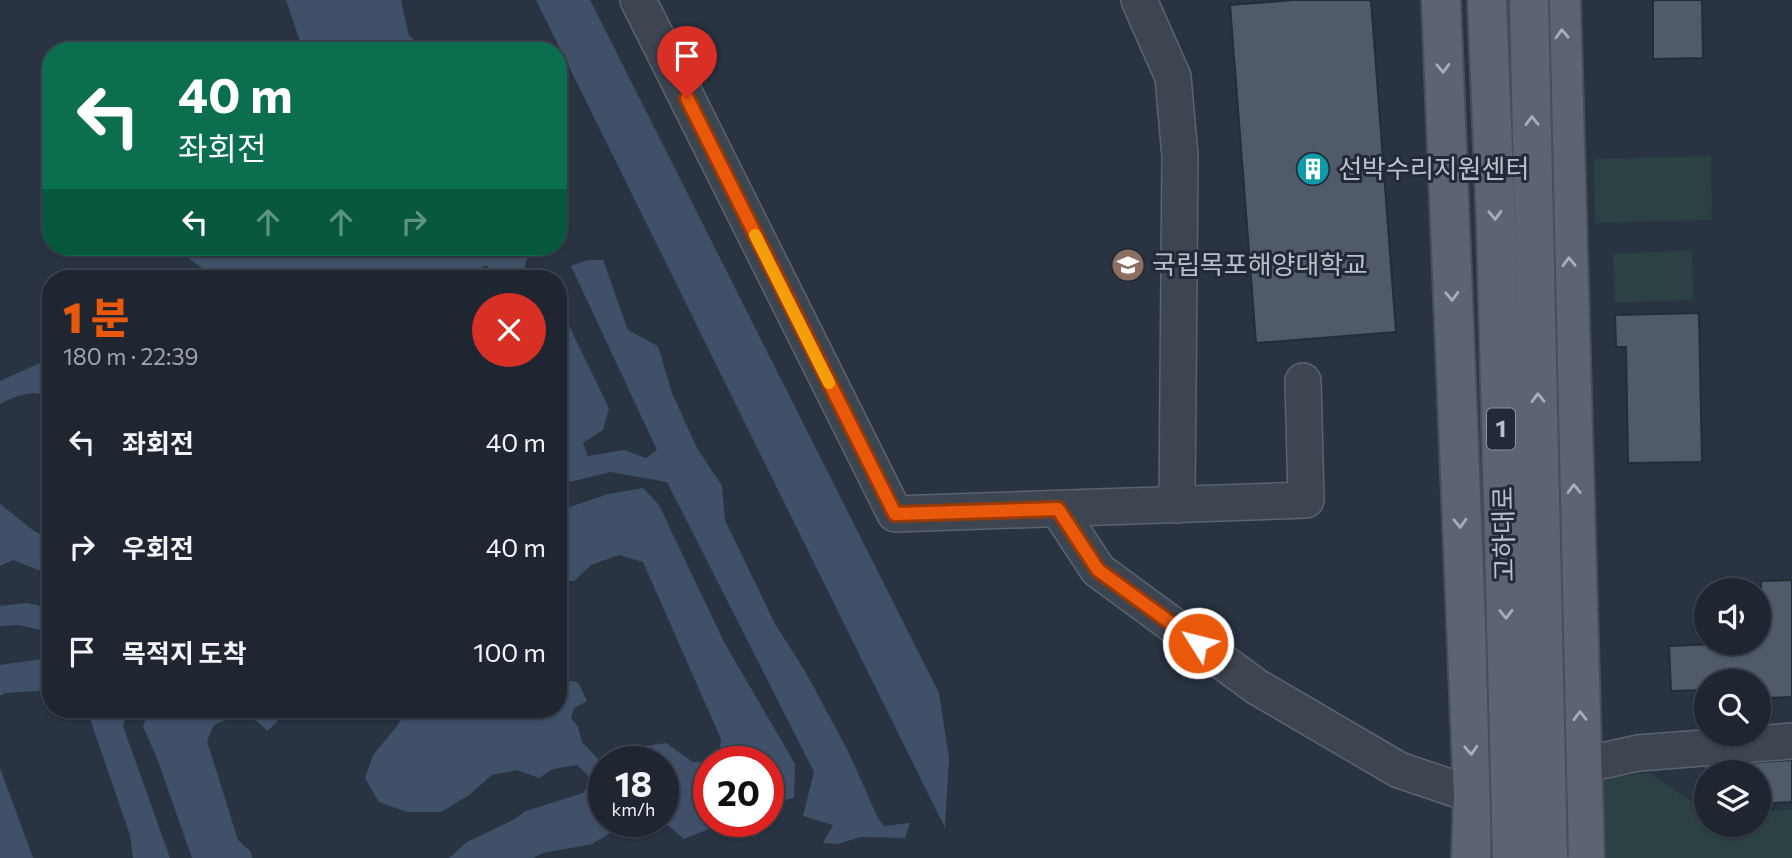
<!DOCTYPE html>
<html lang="ko">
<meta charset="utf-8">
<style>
body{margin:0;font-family:Commissioner,"Noto Sans KR",sans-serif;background:#2c323d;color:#f1f3f6;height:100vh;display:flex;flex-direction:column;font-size:26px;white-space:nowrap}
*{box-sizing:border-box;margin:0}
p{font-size:23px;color:#a1a5ab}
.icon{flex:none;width:38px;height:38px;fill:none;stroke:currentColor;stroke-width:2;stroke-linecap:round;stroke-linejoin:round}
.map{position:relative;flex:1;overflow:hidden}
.sheet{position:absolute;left:42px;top:270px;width:525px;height:448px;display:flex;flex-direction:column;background:#1f2631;border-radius:28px;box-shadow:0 2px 5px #0004,0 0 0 2px #3c434d}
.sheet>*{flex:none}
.top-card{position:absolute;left:42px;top:42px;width:525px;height:214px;border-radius:28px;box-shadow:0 2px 5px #0004,0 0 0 2px #3c434d;background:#0b6e4f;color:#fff;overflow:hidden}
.buttons{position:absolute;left:1694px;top:578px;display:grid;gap:14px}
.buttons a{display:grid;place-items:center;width:77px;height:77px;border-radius:50%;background:#1f2631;box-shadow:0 2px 5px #0004,0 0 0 2px #3c434d;font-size:35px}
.speed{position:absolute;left:588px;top:746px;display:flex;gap:14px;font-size:35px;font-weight:700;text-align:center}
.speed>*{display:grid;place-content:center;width:91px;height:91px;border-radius:50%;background:#1f2631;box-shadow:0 2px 5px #0004,0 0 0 2px #3c434d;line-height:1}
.speed small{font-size:18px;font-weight:400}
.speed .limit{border:10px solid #d22;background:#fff;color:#111}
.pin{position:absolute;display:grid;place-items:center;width:60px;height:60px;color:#fff;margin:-72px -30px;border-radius:50% 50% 50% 0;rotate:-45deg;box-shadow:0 0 7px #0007}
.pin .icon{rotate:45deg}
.me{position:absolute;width:77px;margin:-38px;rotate:306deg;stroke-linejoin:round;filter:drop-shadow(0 0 5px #0008)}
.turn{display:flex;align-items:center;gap:24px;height:147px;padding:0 21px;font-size:32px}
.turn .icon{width:91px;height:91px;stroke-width:2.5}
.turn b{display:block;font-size:49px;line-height:60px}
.lanes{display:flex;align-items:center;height:66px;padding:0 21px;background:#0003;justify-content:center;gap:35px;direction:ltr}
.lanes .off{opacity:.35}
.round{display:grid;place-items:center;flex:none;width:74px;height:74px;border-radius:37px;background:#2c323d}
.head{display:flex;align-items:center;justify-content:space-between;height:119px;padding:0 21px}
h1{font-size:42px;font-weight:800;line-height:52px;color:#ea580c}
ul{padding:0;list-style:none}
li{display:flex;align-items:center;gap:21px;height:105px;padding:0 21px}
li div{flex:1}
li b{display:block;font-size:26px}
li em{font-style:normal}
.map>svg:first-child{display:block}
.green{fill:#2c4143}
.water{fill:#405069}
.building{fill:#505a6a;stroke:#242c38;stroke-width:2}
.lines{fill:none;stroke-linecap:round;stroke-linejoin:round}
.minor-casing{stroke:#5b636e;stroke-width:38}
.major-casing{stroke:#474e5a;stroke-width:42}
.minor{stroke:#3d4551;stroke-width:35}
.major{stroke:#5c6471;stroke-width:38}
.major-bridge-casing{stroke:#474e5a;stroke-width:42;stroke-linecap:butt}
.major-bridge{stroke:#5c6471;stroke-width:38}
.oneway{stroke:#a7aeb9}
.route-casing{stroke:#983908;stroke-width:18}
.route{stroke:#ea580c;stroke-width:12}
.slow{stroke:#f59e0b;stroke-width:12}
.labels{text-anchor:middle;stroke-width:6;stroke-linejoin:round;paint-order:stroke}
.shield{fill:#222a37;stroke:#8c939f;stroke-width:2}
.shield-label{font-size:24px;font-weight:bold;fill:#bac0cb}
.poi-label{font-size:26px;fill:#bac0cb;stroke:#222a37;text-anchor:start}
.street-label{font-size:26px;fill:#bac0cb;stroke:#222a37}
</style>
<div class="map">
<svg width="1792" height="858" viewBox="0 0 1792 858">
<rect width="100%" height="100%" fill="#293341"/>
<g class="green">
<path d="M1711 156 1712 220 1595 223 1594 159Z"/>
<path d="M1692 250 1693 300 1615 303 1613 254Z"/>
<path d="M1650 773 1706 812V824H1759V812L1792 809V858H1602L1596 779Z"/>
</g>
<g class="water">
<path d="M286 0H401L409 36 423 46 424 51H300L302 47Z"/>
<path d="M536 0H590L939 693 949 758 945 828Z"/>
<path d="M173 247H530L522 278H499L486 265 465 278H253L205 270Z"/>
<path d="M588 260H603L628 330 658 346 672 393 697 448 722 486 725 520 775 624 805 671 849 753 878 818 884 826 910 823 905 838 861 837 837 844 823 843 833 825 803 816 814 772 667 482 610 472 558 485V431L564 427 558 406V303L609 408 603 430 583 443 588 456 624 450 646 458 657 450 571 266Z"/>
<path d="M51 358V398C35 388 15 396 0 404V381Z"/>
<path d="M643 488 659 505 724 642 795 764 794 798 768 804V761H709V821H728L684 839 663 821V761H630L631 748 666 743 693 762H707L720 749 721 739 643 562 619 555 591 565 574 581H558V511L608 494Z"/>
<path d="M0 504 34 531 51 539V575L13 560 0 566Z"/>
<path d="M26 603 51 608V632L18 625 0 626V606Z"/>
<path d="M42 659 51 660V690L6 693 0 696V665Z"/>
<path d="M558 679 578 682 587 701 574 708 571 718 578 727 582 742 601 762 604 771V821H631L592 844 543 853 533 858H449L467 842 513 820 526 811 583 793 592 779 577 765 553 769 539 778 517 770 492 775 469 795 441 812H407L379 802 365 778 373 755 397 726 407 709H558Z"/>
<path d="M84 709H128L123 726 170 858H133L130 835 89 716Z"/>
<path d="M149 709H276L277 722 267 731C247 709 239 714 214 725L207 741 238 840 251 852 252 858H192L158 761 143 726Z"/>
<path d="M0 768 33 858H0Z"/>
</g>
<g class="building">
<path d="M1294 0H1371L1396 332 1256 343 1230 5Z"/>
<path d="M1653 0H1702L1703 58 1653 59Z"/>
<path d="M1699 313 1702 462 1628 463 1626 347H1616L1615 315Z"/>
<path d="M1792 580V697L1764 698V688H1759V681H1706V690L1671 691 1669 646 1762 642 1761 581Z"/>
<path d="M1792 760V802L1759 804V772H1706V795L1704 766Z"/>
</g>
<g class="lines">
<defs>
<g id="minor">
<path d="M638 0 895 514 1306 500 1303 381"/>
<path d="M1139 0 1173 77 1180 156 1177 505"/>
<path d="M1058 509 1098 570 1257 687 1399 770 1473 795 1499 787"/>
<path d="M1556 771 1638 753 1792 741"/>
</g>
<g id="major">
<path d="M1441 0 1473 795 1471 858"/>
<path d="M1561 0 1585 858"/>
</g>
</defs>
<use href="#minor" class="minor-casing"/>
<use href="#major" class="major-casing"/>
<use href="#minor" class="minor"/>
<use href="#major" class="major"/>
<defs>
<g id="major-bridge">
<path d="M1487 0 1496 225 1512 858"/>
<path d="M1529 0 1548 858"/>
</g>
</defs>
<use href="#major-bridge" class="major-bridge-casing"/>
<use href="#major-bridge" class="major-bridge"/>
</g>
<defs><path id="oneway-chevron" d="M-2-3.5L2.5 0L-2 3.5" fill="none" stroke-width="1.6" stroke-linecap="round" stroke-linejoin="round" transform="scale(1.75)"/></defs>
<g class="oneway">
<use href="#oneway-chevron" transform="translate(1562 34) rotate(-92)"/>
<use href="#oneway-chevron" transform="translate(1443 68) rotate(88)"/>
<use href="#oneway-chevron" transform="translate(1532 121) rotate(-91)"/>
<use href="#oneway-chevron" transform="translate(1495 215) rotate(88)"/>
<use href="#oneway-chevron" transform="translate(1569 262) rotate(-91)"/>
<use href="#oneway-chevron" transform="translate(1452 296) rotate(88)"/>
<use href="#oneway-chevron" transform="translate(1538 398) rotate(-91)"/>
<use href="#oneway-chevron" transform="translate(1574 489) rotate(-91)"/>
<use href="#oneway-chevron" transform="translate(1460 523) rotate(88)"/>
<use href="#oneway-chevron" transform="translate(1506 614) rotate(89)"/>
<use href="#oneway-chevron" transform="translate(1580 716) rotate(-91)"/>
<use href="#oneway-chevron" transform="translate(1471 750) rotate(87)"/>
</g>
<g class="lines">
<defs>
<path id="route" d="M687 98 895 514 1058 509 1098 570 1198 643"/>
</defs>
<use href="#route" class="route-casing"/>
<use href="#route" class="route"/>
<path class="slow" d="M755 235 829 383"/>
</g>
<defs>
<symbol id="building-disc" viewBox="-11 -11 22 22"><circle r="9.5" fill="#0f9aa8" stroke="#222a37"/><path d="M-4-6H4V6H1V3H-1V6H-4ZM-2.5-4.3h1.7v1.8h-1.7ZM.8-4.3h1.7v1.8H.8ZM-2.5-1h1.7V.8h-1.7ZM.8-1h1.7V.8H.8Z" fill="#fff"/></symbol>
<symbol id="university-disc" viewBox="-11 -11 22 22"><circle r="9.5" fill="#8d6e63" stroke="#222a37"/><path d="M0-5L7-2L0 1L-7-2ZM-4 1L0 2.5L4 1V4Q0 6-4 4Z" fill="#fff"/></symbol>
</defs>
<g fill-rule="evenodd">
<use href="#building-disc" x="1294" y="150" width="38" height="38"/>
<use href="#university-disc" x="1109" y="246" width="38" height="38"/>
</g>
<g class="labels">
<rect class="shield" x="1487" y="408.5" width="28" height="41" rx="5"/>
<g class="shield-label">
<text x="1501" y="437">1</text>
</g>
<g class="poi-label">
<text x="1338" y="178">선박수리지원센터</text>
<text x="1152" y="274">국립목포해양대학교</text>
</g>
<g class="street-label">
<text transform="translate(1504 534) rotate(-91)" y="9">고하대로</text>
</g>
</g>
</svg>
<div class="buttons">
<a><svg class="icon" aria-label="sound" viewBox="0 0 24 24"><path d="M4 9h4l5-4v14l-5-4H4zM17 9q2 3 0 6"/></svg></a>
<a><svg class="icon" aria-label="search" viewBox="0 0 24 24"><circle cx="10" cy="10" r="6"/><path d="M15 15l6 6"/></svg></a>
<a><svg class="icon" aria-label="layers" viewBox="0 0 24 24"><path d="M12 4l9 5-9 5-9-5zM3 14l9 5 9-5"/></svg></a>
</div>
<div class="speed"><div>18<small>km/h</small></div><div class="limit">20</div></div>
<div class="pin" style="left:687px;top:98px;background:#d93025"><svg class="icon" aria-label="arrive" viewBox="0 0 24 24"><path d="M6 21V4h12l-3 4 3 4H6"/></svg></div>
<svg class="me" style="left:1198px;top:643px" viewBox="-20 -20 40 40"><circle r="17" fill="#ea580c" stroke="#fff" stroke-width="3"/><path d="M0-11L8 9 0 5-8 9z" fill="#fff"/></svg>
<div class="top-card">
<div class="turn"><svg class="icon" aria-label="left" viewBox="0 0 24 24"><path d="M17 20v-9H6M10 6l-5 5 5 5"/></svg><div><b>40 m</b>좌회전</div></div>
<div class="lanes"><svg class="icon" aria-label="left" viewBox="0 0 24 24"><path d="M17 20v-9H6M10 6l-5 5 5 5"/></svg><svg class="icon off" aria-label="ahead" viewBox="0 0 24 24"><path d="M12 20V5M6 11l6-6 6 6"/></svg><svg class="icon off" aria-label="ahead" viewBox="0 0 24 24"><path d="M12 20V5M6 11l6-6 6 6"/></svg><svg class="icon off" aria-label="right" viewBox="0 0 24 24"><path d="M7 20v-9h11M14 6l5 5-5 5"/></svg></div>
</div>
<section class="sheet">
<div class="head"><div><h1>1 분</h1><p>180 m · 22:39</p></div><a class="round" style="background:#d93025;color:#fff"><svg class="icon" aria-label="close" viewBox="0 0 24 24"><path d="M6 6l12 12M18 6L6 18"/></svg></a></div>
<ul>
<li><svg class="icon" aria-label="left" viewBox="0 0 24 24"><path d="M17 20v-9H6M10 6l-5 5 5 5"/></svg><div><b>좌회전</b></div><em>40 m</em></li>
<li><svg class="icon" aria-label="right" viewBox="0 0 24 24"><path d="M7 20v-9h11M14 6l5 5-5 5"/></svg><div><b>우회전</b></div><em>40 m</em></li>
<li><svg class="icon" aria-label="arrive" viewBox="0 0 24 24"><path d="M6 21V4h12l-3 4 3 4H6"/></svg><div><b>목적지 도착</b></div><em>100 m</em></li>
</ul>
</section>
</div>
